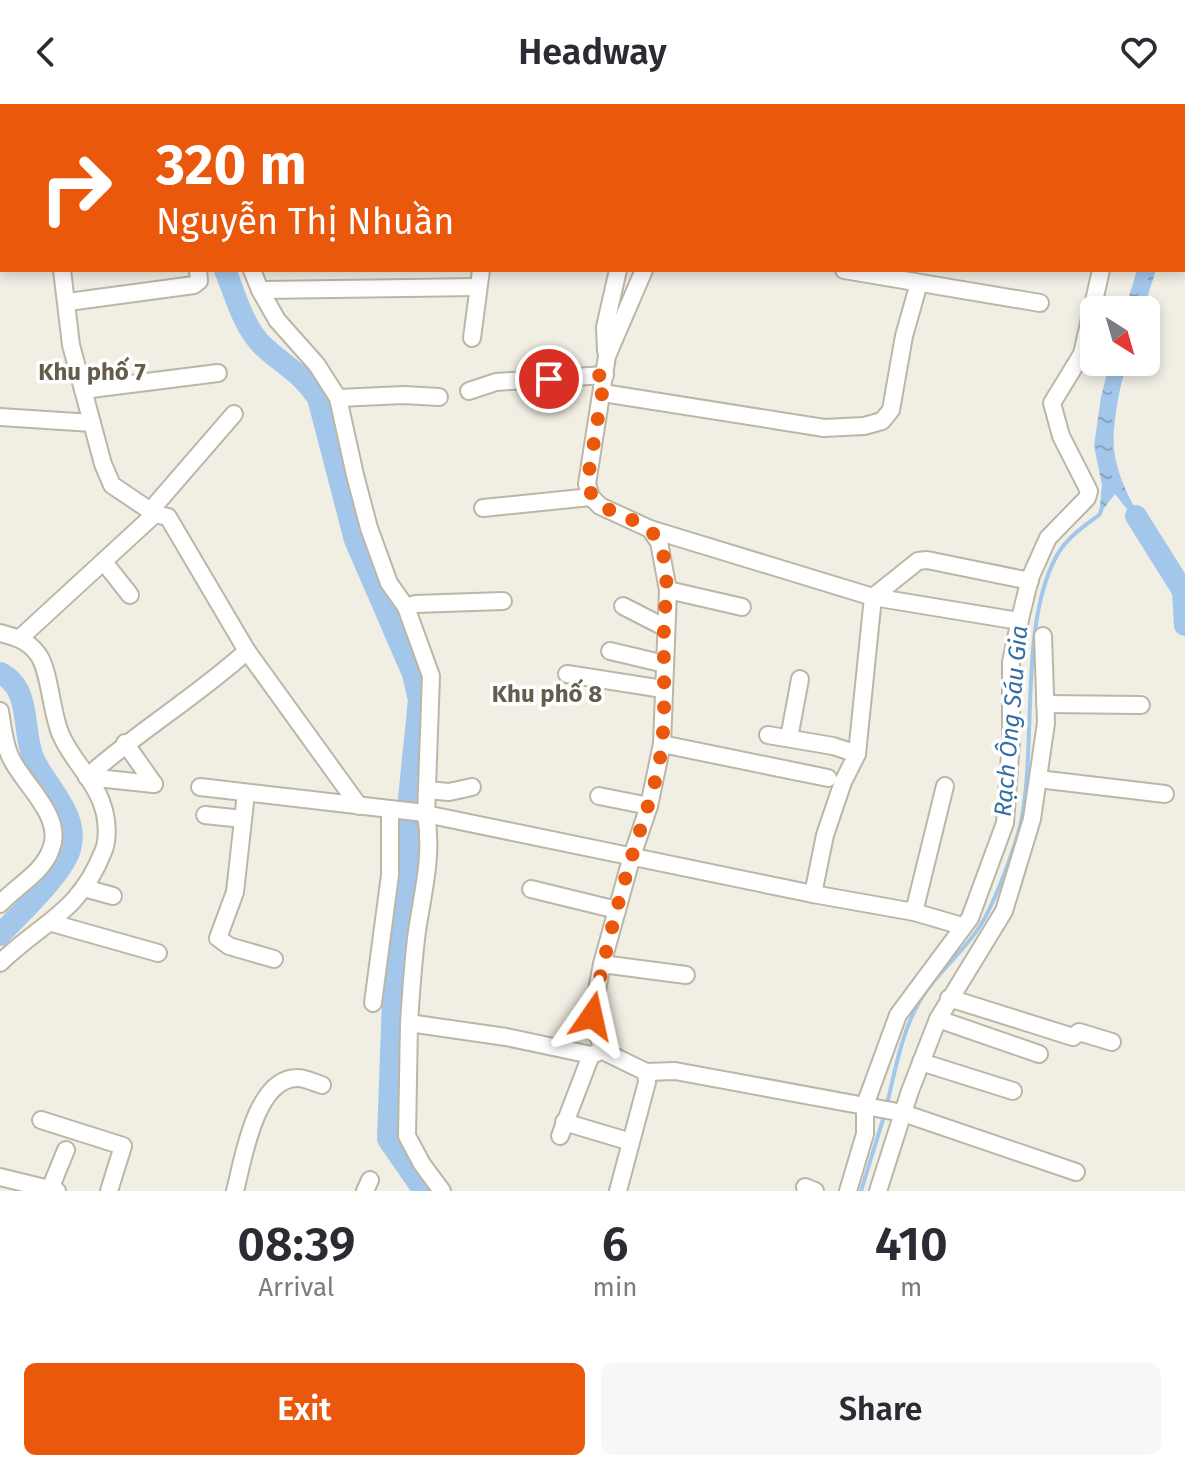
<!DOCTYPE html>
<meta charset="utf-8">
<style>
body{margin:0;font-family:"Fira Sans",sans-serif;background:#f7f7f7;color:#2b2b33;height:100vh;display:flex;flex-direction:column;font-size:30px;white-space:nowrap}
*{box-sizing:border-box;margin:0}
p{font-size:26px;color:#7c7c81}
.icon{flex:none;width:44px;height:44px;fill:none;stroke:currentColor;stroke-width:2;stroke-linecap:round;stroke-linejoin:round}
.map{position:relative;height:1087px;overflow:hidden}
.side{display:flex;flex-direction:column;background:#fff;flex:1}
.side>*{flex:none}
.banner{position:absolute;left:0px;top:0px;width:1186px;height:168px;box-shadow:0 4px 12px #0003;background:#ea580c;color:#fff;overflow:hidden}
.needle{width:52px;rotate:143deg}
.buttons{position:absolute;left:1080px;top:192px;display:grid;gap:16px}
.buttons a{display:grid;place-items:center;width:80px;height:80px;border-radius:12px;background:#fff;box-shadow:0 4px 12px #0003;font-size:40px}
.pin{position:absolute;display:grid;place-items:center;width:68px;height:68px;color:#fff;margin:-34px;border:4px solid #fff;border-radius:50%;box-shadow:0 2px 8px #0007}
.me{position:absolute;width:88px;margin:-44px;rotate:11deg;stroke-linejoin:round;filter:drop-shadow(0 0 6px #0008)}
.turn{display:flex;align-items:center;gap:28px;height:168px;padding:0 24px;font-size:36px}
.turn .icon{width:104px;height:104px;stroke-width:2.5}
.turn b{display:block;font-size:56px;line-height:68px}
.eta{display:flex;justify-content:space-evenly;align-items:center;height:136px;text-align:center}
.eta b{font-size:48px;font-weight:600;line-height:56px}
.action{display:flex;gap:16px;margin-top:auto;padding:16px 24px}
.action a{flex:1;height:92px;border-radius:12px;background:#ea580c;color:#fff;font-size:32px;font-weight:600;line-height:92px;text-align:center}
.action a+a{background:#f7f7f7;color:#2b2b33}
header{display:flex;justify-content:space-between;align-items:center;height:104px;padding:0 24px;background:#fff;font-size:36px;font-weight:600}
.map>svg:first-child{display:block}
.water{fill:url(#water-ripples)}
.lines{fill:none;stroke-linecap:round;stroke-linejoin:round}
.stream{stroke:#a3c7eb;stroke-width:4}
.river{stroke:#a3c7eb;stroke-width:22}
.minor-casing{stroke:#bcb6a7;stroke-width:20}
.minor{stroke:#fff;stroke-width:16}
.route{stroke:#ea580c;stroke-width:14;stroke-dasharray:0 25.2}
.labels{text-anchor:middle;stroke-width:7;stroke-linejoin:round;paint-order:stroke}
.neighbourhood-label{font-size:24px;font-weight:bold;fill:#655d4c;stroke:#fff}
.water-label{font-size:24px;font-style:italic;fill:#356da7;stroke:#fff}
</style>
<header><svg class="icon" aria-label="back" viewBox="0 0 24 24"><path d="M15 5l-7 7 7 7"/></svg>Headway<svg class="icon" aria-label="heart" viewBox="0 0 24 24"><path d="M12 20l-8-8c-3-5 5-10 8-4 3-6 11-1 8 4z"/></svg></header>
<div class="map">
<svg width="1185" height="1087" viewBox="0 0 1185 1087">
<defs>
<pattern id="water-ripples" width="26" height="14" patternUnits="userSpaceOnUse" patternTransform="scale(2)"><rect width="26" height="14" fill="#a3c7eb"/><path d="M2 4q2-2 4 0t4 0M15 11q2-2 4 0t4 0" fill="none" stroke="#86a3bf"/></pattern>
</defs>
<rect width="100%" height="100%" fill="#f1eee4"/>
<g class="water">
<path d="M1137 166H1156L1143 206H1125Z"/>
<path d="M1110 258H1127C1120 281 1112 321 1114 345 1117 377 1138 409 1152 437L1115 390 1099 411 1102 381 1094 342 1101 293Z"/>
</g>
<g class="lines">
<g class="stream">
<path d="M887 1000C895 967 901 932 917 902 932 873 960 852 978 825 993 804 1015 744 1021 718 1037 639 1019 522 1056 453 1066 434 1083 423 1099 411L1101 407"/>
<path d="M861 1087 885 1009"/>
</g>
<g class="river">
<path d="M233 2 234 0"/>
<path d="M665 2 666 0"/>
<path d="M225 166C235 190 243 222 262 241 284 262 300 267 318 294L355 436 413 570 419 596 409 694 410 753 393 894 388 1035 424 1087"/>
<path d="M1136 412 1183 487 1185 521"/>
<path d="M0 569C33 585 21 628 34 656 47 683 80 712 70 745 63 770 19 810 0 831"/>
</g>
<defs>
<g id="minor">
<path d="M100 0 103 2"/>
<path d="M506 0V2"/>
<path d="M71 2V0"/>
<path d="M280 2 281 0"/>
<path d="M687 2 688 0"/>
<path d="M1056 2V0"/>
<path d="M1167 2 1169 0"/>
<path d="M62 166 71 241 103 360 112 381 155 410 168 413 247 547 359 702"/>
<path d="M252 166 260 186 277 216 317 261 338 294 355 371 369 424 389 479 406 503 431 572 426 711C433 751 423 787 417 827 413 857 411 888 409 919L506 933 591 951"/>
<path d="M844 166 1040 199"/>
<path d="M260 186 478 183"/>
<path d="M68 198 194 181 199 177 198 166"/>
<path d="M472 234 481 166"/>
<path d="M606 247 605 223 618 166"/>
<path d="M83 286 218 269"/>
<path d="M469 287 496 278 605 271"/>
<path d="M603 289 824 324 864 322 882 317 891 306 904 232 919 179"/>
<path d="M338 294 404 291 439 293"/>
<path d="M0 313 92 319"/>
<path d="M483 404 591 393"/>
<path d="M150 407 234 310"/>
<path d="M650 425 873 493 1019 517"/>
<path d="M104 458 130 491"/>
<path d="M668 486 742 503"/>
<path d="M623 502 664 523"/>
<path d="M406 503 415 500 503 497"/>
<path d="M0 529C15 533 27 536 37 549 50 564 51 610 61 631 71 655 94 675 102 700 107 713 109 735 103 748 79 809 42 818 0 859"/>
<path d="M20 534 155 410"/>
<path d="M610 547 665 560"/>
<path d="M567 570 663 585"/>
<path d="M1045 600 1141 601"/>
<path d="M0 607C3 623 4 642 12 656 25 682 64 713 51 745 43 769 16 782 0 800"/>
<path d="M768 631 833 642 857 650"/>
<path d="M789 634 800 575"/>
<path d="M125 639 154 680"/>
<path d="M662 640 828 674"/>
<path d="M87 673C138 627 195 594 247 547"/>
<path d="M87 673 154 680"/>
<path d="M1038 675 1165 690"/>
<path d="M200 683 416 708 813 790 914 808 962 822"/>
<path d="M427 686 449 688 472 683"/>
<path d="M246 689 235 788 218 834 229 842 274 855"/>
<path d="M599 692 649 702"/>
<path d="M205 711 243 715"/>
<path d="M84 784 113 792"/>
<path d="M531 785 617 806"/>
<path d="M813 790 825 731 843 678 857 650 873 493 918 457 927 456 1030 477"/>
<path d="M914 808 945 682"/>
<path d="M52 819 158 849"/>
<path d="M602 860 686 871"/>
<path d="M949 894 1073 933 1079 928 1112 938"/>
<path d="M373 899 390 771V705"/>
<path d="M938 915 1039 950"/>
<path d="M409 919 407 1032 422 1060 442 1087"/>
<path d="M921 958 1013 987"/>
<path d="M646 968 675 967 903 1009 1076 1068"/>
<path d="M41 1016 123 1042 109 1087"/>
<path d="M564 1018 631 1038"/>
<path d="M560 1032 591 951 597 949"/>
<path d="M0 1073 57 1087"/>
<path d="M805 1083 815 1087"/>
<path d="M50 1085 66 1046"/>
<path d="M235 1087C243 1057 255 973 298 974 305 974 315 979 322 981"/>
<path d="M365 1087 370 1076"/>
<path d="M618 1087 647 978 646 968 603 947 592 912 602 860 632 752 649 702 662 640 668 486 659 438 650 425 600 402 591 393 587 380 607 252 644 166"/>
<path d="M848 1087 865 1030V1001L898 911 970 814 1005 719 1011 637V558L1021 511 1030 474 1048 434 1087 394 1089 387 1061 332 1052 299 1082 250 1101 166"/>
<path d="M878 1087 910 987 938 915 1004 807 1032 715 1046 619 1043 532"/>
</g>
</defs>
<use href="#minor" class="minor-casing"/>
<use href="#minor" class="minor"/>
</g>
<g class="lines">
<path class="route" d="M549 275 605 271 587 380C599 418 645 407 659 439 671 466 665 495 664 523 663 562 666 601 662 640 658 678 643 715 632 752 616 804 603 858 592 912"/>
</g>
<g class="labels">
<g class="neighbourhood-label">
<text x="92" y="276">Khu phố 7</text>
<text x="547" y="598">Khu phố 8</text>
</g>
<g class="water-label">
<text transform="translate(1011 617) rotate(-85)" y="8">Rạch Ông Sáu Gia</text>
</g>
</g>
</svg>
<div class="buttons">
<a><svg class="needle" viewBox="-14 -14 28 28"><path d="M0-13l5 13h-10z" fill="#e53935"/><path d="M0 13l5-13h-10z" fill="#7c7c81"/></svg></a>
</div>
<div class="pin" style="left:549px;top:275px;background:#d93025"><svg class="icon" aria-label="arrive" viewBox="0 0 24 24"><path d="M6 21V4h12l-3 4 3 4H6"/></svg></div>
<svg class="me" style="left:592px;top:912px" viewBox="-20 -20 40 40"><path d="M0-17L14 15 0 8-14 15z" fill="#ea580c" stroke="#fff" stroke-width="4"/></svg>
<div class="banner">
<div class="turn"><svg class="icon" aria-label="right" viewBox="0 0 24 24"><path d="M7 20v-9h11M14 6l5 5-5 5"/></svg><div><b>320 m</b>Nguyễn Thị Nhuần</div></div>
</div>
</div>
<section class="side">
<div class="eta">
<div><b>08:39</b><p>Arrival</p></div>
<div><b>6</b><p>min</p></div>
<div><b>410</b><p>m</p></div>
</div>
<div class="action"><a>Exit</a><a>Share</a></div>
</section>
